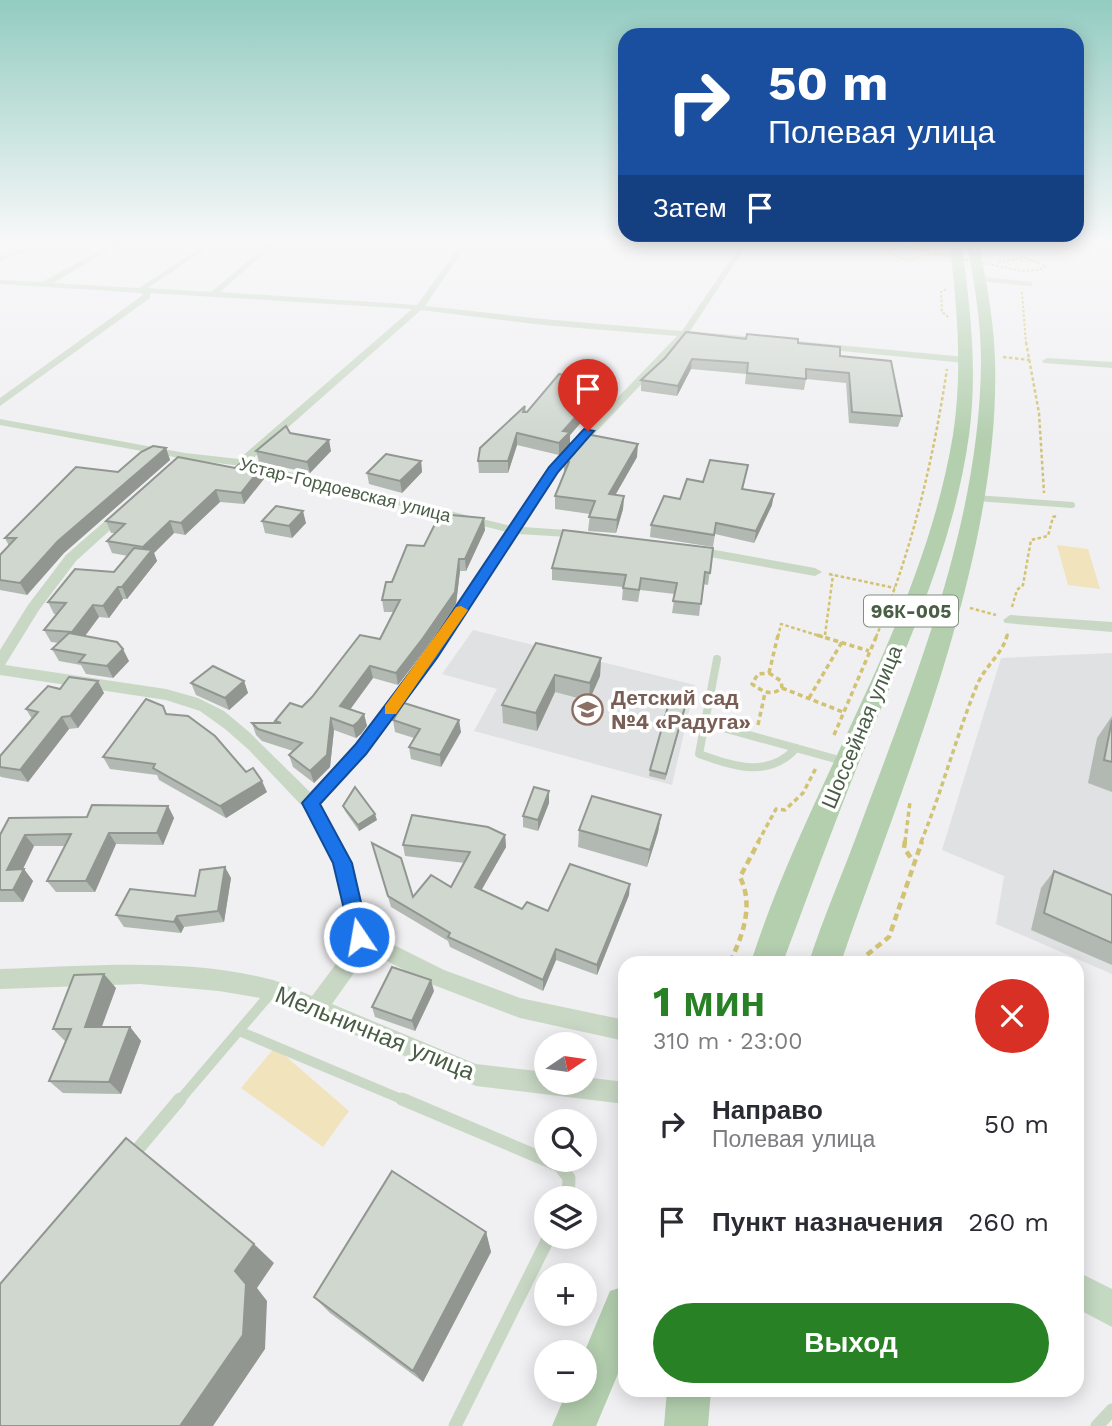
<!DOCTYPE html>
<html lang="ru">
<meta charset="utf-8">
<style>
body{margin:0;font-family:"Work Sans",sans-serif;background:#f7f7f7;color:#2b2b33;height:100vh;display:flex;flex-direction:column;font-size:26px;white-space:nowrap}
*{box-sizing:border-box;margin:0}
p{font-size:23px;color:#7c7c81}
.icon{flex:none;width:38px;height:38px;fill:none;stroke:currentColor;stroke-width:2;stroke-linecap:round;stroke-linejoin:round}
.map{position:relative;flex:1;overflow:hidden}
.details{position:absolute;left:618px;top:956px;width:466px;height:441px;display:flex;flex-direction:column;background:#fff;border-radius:21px;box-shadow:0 4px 18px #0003}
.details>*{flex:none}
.top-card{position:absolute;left:618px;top:28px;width:466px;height:214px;border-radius:21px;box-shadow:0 4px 18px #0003;background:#1a4fa0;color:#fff;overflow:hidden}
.needle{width:46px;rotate:77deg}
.buttons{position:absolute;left:534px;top:1032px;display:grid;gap:14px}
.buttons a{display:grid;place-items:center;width:63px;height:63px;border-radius:50%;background:#fff;box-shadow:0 4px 18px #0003;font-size:35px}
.pin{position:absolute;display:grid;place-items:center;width:60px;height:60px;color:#fff;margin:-72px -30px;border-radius:50% 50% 50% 0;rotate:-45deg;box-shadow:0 0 7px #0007}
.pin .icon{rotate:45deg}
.me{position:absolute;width:77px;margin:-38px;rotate:348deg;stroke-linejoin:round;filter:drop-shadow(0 0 5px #0008)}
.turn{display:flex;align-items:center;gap:24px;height:147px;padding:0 35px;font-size:32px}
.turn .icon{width:91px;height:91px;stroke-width:2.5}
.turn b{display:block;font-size:49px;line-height:60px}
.then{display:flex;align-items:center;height:66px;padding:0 35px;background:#0003;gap:14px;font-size:26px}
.round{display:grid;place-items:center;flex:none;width:74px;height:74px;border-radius:37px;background:#f7f7f7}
.overview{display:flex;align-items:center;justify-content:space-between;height:119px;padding:0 35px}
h1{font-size:42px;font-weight:700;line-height:52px;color:#288124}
.cta{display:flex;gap:14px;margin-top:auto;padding:14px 35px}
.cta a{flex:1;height:80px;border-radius:42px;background:#288124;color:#fff;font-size:28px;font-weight:700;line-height:80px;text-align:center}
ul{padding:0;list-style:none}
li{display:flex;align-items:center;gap:21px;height:98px;padding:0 35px}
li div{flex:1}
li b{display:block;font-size:26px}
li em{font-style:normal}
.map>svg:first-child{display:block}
.education{fill:#e0e1e3}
.green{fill:#f1e3bc}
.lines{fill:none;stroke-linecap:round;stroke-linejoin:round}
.path-far3{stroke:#d1c372;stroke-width:2;stroke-dasharray:2.5 2;stroke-linecap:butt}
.path-far2{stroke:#d1c372;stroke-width:2.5;stroke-dasharray:3.5 2.5;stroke-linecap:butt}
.path-far1{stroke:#d1c372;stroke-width:3.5;stroke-dasharray:5 3.5;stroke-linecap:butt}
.path{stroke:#d1c372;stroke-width:4.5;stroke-dasharray:7 4.5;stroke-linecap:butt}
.service-far4{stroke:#c9d8c5;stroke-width:4.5}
.service-far3{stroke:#c9d8c5;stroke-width:6}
.service-far2{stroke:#c9d8c5;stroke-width:8}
.service-far1{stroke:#c9d8c5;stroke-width:10}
.service{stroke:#c9d8c5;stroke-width:13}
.minor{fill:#c9d8c5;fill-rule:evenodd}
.secondary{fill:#c4d9c1;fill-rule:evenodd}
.primary{fill:#b3cfae;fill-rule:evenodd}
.path-bridge{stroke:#d1c372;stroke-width:2;stroke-dasharray:2.5 2;stroke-linecap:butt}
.wall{fill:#b2b9b2}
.shaded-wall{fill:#919691}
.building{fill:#cfd7cf;stroke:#919691;stroke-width:2}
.route{fill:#1a73e8;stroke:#114b97;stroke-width:2}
.slow{fill:#f59e0b}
.labels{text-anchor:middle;stroke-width:7;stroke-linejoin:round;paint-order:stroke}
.far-street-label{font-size:18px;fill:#4a5e46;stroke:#fff}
.shield{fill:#fff;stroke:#808e7e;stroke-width:2}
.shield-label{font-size:19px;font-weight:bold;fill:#4a5e46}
.education-label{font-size:21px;font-weight:bold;fill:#785e54;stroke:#fff;text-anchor:start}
.street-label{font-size:21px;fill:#4a5e46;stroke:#fff}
.near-street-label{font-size:24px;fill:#4a5e46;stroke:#fff}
</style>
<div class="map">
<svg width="1112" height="1426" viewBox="0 0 1112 1426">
<rect width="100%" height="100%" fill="#f0eff2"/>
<g class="education">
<path d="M473 630 695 685 672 785 474 731 497 689 442 674Z"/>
<path d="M1112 653V974L996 924 1004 876 942 850 1001 658Z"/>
</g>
<g class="green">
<path d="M1057 545 1088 549 1100 589 1068 585Z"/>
<path d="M275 1047 349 1111 323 1147 241 1088Z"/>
</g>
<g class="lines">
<g class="path-far3">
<path d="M929 254 942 256"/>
<path d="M946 289 941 292 942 312 948 317"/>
<path d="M1022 292 1026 344"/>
</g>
<g class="path-far2">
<path d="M1026 342 1039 413 1044 493"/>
<path d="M1003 357 1030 360"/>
<path d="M829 574 895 588"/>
<path d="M1012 607 1017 590 1023 585 1031 540 1048 536 1053 517 1057 516"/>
<path d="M970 608 996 615"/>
<path d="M825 635 833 575"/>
<path d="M778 637 781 624 823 637"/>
<path d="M876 637C912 551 933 461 947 369"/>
<path d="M1007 637 1008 631"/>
</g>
<g class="path-far1">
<path d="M817 635 869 651"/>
<path d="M769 673 778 635"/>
<path d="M769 673 781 681 782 688C771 697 762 691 752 684L758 674Z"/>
<path d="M782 688 843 712"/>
<path d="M809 698 842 642"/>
<path d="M758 725 765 693"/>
<path d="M834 735 877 635"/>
<path d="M758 842 776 809 785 810 803 793 817 766"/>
<path d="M905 842 910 802"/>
<path d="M921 842C942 791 956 737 977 685 985 666 1004 652 1007 635"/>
</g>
<g class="path">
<path d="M905 841 904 848 913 861"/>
<path d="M730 962C743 935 754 905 740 877L759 841"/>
<path d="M858 962 889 937 922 841"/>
</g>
<path class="service-far4" d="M980 279 1030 284"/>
<path class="service-far3" d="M975 498 1072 505"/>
<g class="service-far2">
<path d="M717 659 699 754C733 766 769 779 796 748"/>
<path d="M705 723 843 761"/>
</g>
<g class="service-far1">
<path d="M239 1031 406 1101"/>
<path d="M179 1101 271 993"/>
</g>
<g class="service">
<path d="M402 1099 560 1166 569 1178 568 1199"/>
<path d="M132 1156 180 1099"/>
<path d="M455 1426 549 1237"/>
<path d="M1097 1426 1112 1410"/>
</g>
<g class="minor">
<path d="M44 240H53L0 261V256Z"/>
<path d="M118 240H127L53 283 139 288 212 240H219L148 288 211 292 273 240H280L220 292 417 305 464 240H470L425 306 543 319 682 331 744 240H750L690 331 965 357 970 360 965 363 687 336 558 472 523 527 581 531 585 532V538L518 534 437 658 367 754 320 804 352 863 368 932 444 970 520 998 625 1020V1041L520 1018 431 984 364 949 354 973 332 1004 476 1064 546 1072V1083H584V1077L625 1082V1104L476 1086 272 1000 219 991 140 984 0 989V969C89 966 186 957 273 980 286 984 299 991 312 996L339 960 349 937 334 864 304 808 249 750 225 729 200 711 166 700 0 675V650L28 605 66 555 120 508H128V514L76 561 39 610 5 665 166 689 198 698 224 711 248 731 310 792 355 746 427 652 507 532 241 466 185 459 0 425V419L185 453 239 459 412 309 150 293V298L0 406V398L143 295 141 293 0 284V280L42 282ZM421 310 543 325 677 336 550 468 511 526 249 462Z"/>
<path d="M1047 358 1112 362V368L1044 363 1042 361Z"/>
<path d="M693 546 815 568 822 572 815 576 688 553 687 550Z"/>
<path d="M1010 615 1112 622V632L1005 623 1003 620Z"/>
</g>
<path class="secondary" d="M1076 1271 1112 1289V1327L1076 1308Z"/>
<g class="primary">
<path d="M949 240H961C970 304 978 370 969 435 954 547 904 651 862 755 834 823 809 893 783 962H751C808 784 922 622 953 435 963 371 957 304 949 240Z"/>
<path d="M966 240H978C986 280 994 320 995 360 1001 555 904 779 841 962H809C823 918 843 873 859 829 915 679 980 523 981 361 981 320 974 280 966 240Z"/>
<path d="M625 1286V1357L596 1426H552L567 1391H584V1353L610 1291Z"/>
<path d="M667 1390H711L708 1426H664Z"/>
</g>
<path class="path-bridge" d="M929 254 907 260 886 251 908 248 1022 271 1039 270 1046 266 1022 257 997 263"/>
</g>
<g class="wall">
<path d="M746 339 798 343 840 356 902 416 898 427 849 423 846 383 806 379 804 390 745 384 746 374 691 369 677 396 641 391V380L665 358Z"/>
<path d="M605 395 570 435V444L559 455 517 445 508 473H479L478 461 525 406 526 412Z"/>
<path d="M290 433 331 451 310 473 259 462 256 451Z"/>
<path d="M166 448 170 460 64 553 27 595 0 590V555L9 546 5 538 118 472Z"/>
<path d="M637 457 615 495 624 496 623 509 616 533 588 531 590 514 555 509V496L564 474V462Z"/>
<path d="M421 461 422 472 402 493 369 484 367 473Z"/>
<path d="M748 465 743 489 772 505 754 543 715 534 713 547 650 537 651 525 703 482Z"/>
<path d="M267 475 244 504 220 502 185 535 174 533 154 553 157 561 127 599H123L109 618 99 617 85 636 129 661 113 678 86 674 81 665 59 661 52 649 59 643 51 642 44 630 57 614H54L48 602 114 572 128 556 112 553 107 541 115 533H111L106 521Z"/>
<path d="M262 521 306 523 292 538 265 533Z"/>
<path d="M485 530 466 571H460L456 604 425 650 398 685 373 678 350 709 364 714 367 726 361 734 356 738 334 730 330 767 314 783 293 767 289 755 293 751 262 741 256 735 252 723H276L275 721 302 707 380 639 394 612H384L382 600 392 582 424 546Z"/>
<path d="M713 548 708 585 703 584 699 616 672 613 675 594 640 590 638 602 622 600 623 587 552 580V568Z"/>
<path d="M536 643 601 658 600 676 589 701 555 692 537 731 503 723 502 705Z"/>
<path d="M244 681 248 693 229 710 196 695 191 683Z"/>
<path d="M60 689 104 693 78 728 69 729 28 782 1 777 0 776V756L32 719 26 709Z"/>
<path d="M687 702 665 780 649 776 650 770Z"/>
<path d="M163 706 167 714 246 772 267 792 226 818 159 780 157 775 110 769 103 757Z"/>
<path d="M1112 716V792L1088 783 1097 738Z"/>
<path d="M393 720 461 732 441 767 411 759 409 747 414 738 395 732Z"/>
<path d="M549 803 538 831 523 827V816Z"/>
<path d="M168 806 174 818 163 845 116 844 95 892H56L47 881 65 846H34L23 869 33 881 23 902H0V835L87 817Z"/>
<path d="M343 806 377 820 359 831 345 811Z"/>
<path d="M661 815 658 832 647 867 578 847 579 830Z"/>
<path d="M505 835 506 847 481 890 522 909 548 911 629 895 597 975 556 960 543 991 450 947 448 941 391 907 372 843 413 897 451 887 465 863 405 856 403 845Z"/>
<path d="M1054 871 1112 895V965L1031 930 1041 888Z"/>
<path d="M231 878 224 922 184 927 181 933 124 927 116 915 195 896Z"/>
<path d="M116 988 101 1027H130L141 1041 121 1094 63 1093 49 1081 66 1042 53 1029Z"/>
<path d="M434 991 415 1031 375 1017 372 1007Z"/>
<path d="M486 1232 491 1252 423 1382 330 1313 314 1297Z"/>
</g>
<g class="shaded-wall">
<path d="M692 359 691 369 677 396 678 386Z"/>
<path d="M606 383 605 395 570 435V444L559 455V443L563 431Z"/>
<path d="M517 433V445L508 473V461Z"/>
<path d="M329 440 331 451 310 473 307 462Z"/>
<path d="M638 444 637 457 608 508 609 494Z"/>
<path d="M166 448 170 460 64 553 27 595 20 583 58 541Z"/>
<path d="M421 461 422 472 402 493 400 481Z"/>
<path d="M264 464 267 475 244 504 241 493Z"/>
<path d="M216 490 220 502 185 535 181 523Z"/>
<path d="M774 494 772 505 754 543 756 531Z"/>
<path d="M624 496 623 509 616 533 617 520Z"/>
<path d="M303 511 306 523 292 538 289 526Z"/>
<path d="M484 518 485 530 466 571 465 559Z"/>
<path d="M170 521 174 533 154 553 157 561 127 599 122 587 147 556 143 547Z"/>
<path d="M459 559 460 571 456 604 425 650 398 685 396 673Z"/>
<path d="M118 587 123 599 109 618 103 606Z"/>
<path d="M93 605 99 617 79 644 72 632Z"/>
<path d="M123 649 129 661 113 678 107 666Z"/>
<path d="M601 658 600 676 589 701 590 683Z"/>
<path d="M370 666 373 678 344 718 340 706Z"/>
<path d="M555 675V692L537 731 536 713Z"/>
<path d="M98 681 104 693 78 728 70 716Z"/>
<path d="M244 681 248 693 229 710 225 698Z"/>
<path d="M688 696 687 702 665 780 666 774Z"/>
<path d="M364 714 367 726 361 734 356 738 353 726Z"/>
<path d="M62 717 69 729 28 782 20 770Z"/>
<path d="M331 718 334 730 330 767 314 783 310 771Z"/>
<path d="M459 720 461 732 441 767 440 755Z"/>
<path d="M262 781 267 792 226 818 220 806Z"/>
<path d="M549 791V803L538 831V820Z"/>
<path d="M168 806 174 818 163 845 157 833Z"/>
<path d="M375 814 377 820 359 831 358 825Z"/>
<path d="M661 815 658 832 647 867 650 850Z"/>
<path d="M109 833 116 844 95 892 86 881Z"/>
<path d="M25 835 34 846 17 881 7 870Z"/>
<path d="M505 835 506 847 477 898 475 887Z"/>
<path d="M225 867 231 878 224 922 218 911Z"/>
<path d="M24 869 33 881 23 902 13 890Z"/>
<path d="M630 884 629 895 597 975V965Z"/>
<path d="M177 916 184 927 181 933 174 922Z"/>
<path d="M556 949V960L543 991V980Z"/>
<path d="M104 974 116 988 97 1040 85 1027Z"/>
<path d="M431 980 434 991 415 1031 412 1021Z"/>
<path d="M130 1027 141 1041 121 1094 109 1082Z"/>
<path d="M486 1232 491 1252 423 1382 413 1371Z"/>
<path d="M254 1244 274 1263 257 1288 267 1301 265 1349 213 1426H180L235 1271Z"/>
</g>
<g class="building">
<path d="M686 332 746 339 747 334 798 339V343L840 347V356L891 361 902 416 852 412 849 373 806 369V379L747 373 748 363 692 359 678 386 641 380 665 358Z"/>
<path d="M559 374 606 383 563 431 570 432 559 443 517 433 508 461H478L480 448 525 406 523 412H527Z"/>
<path d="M286 426 290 433 329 440 307 462 256 451Z"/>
<path d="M586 434 638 444 609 494 624 496 617 520 589 517 595 501 555 496 569 462H564Z"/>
<path d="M153 446 166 448 58 541 20 583 0 580V555L16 538H5L76 467 118 472 141 452Z"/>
<path d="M386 454 421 461 400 481 367 473Z"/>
<path d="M178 457 235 468 245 459 264 464 241 493 216 490 181 523 170 521 143 547 107 541 125 524 106 521Z"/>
<path d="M710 460 748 465 742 489 774 494 756 531 716 523 714 535 651 525 664 496 680 499 687 479 703 482Z"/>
<path d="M276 506 303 511 289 526 262 521Z"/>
<path d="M440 514 484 518 465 559H459L455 592 423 638 396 673 370 666 340 706 364 714 358 722 353 726 331 718 327 755 310 771 289 755 302 743 258 729 252 723H281L275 721 290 703 302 707 312 697 360 635 380 639 400 600H382L386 582H392L407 545 424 546Z"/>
<path d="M563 530 713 548 710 573 705 572 701 604 673 601 677 583 641 578 639 590 623 588 626 575 552 568Z"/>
<path d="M134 548 152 550 122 587H118L103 606 93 605 72 632 44 630 66 603 48 602 75 569 114 572Z"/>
<path d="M69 633 117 642 123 649 107 666 79 662 85 655 52 649Z"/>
<path d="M536 643 601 658 590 683 555 675 536 713 502 705Z"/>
<path d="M213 666 244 681 225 698 191 683Z"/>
<path d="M69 677 98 681 70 716 62 717 20 770 0 767V756L38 712 26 709 48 686 60 689Z"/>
<path d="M672 692 688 696 666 774 650 770Z"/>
<path d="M146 699 163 706 166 714 188 716 215 736 246 772 253 768 262 781 220 806 153 768 155 764 103 757Z"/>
<path d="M404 703 459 720 440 755 409 747 420 729 393 720Z"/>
<path d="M1112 720V762L1104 760Z"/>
<path d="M355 787 375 814 358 825 343 806Z"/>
<path d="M534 787 549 791 538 820 523 816Z"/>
<path d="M592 796 661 815 650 850 579 830Z"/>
<path d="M92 805 168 806 157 833H109L86 881H47L71 834 25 835 7 870 24 869 13 890H0V835L9 818 87 817Z"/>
<path d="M412 815 488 827 505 835 475 887 522 909 527 902 548 911 570 864 630 884 597 965 556 949 543 980 448 937 450 933 388 896 372 843 401 858 413 897 431 875 451 887 470 852 403 845Z"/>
<path d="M225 867 218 911 177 916 174 922 116 915 130 889 195 896 200 870Z"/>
<path d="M1054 871 1112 895V943L1044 913Z"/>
<path d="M392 967 431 980 412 1021 372 1007Z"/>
<path d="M104 974 85 1027H130L109 1082 49 1081 71 1029H53L74 975Z"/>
<path d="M126 1138 254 1244 235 1271 246 1284 243 1335 180 1426H0V1284Z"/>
<path d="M392 1171 486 1232 413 1371 314 1297Z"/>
</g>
<linearGradient id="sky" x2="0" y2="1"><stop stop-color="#93ccc1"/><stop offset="0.55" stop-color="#f8f8f9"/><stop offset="1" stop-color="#f8f8f9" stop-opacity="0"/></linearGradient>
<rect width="1112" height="439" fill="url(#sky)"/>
<path class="route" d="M584 429 594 431 558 472 437 658 366 754 320 804 352 863 369 937 366 943 359 946 352 943 333 863 302 803 355 745 426 651 549 467Z"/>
<path class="slow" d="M461 606 468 610 396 714H385V706L456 607Z"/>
<defs>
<symbol id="school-ring" viewBox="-11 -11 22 22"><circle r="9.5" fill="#fff" stroke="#8d6e63" stroke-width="1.5"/><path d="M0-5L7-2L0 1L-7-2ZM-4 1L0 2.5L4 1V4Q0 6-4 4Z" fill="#8d6e63"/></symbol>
</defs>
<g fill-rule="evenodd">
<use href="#school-ring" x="570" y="692" width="35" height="35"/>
</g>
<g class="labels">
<g class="far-street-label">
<text transform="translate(345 490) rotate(14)" y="6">Устар-Гордоевская улица</text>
</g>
<rect class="shield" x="864" y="595.5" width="94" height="31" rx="5"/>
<g class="shield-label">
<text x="911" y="618">96К-005</text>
</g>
<g class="education-label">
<text x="611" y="705">Детский сад<tspan x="611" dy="24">№4 «Радуга»</tspan></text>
</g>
<g class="street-label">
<text transform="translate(862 727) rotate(-67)" y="7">Шоссейная улица</text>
</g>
<g class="near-street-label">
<text transform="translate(375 1033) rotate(22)" y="8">Мельничная улица</text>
</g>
</g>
</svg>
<div class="buttons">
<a><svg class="needle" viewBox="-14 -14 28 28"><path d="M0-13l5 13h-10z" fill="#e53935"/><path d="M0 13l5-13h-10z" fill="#7c7c81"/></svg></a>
<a><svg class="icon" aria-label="search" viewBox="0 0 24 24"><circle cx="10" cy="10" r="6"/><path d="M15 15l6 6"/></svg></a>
<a><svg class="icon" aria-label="layers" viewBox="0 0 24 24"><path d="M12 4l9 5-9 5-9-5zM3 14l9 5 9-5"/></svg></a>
<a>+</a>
<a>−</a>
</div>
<div class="pin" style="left:588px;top:431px;background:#d93025"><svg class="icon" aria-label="arrive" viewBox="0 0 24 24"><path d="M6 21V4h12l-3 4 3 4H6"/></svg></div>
<svg class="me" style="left:359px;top:937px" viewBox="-20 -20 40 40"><circle r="17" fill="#1a73e8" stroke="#fff" stroke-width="3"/><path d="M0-11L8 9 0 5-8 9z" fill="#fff"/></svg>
<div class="top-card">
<div class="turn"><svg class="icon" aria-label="right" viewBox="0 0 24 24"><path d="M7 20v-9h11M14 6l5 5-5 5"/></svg><div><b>50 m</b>Полевая улица</div></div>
<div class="then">Затем<svg class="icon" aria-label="arrive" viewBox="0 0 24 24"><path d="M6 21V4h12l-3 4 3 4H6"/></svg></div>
</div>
<section class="details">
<div class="overview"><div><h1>1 мин</h1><p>310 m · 23:00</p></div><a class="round" style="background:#d93025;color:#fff"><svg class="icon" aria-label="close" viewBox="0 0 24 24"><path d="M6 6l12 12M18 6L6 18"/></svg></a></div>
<ul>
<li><svg class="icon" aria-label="right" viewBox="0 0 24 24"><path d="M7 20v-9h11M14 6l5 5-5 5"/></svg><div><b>Направо</b><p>Полевая улица</p></div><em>50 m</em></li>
<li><svg class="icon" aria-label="arrive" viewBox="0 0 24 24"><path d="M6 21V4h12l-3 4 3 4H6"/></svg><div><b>Пункт назначения</b></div><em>260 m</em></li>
</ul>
<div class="cta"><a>Выход</a></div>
</section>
</div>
